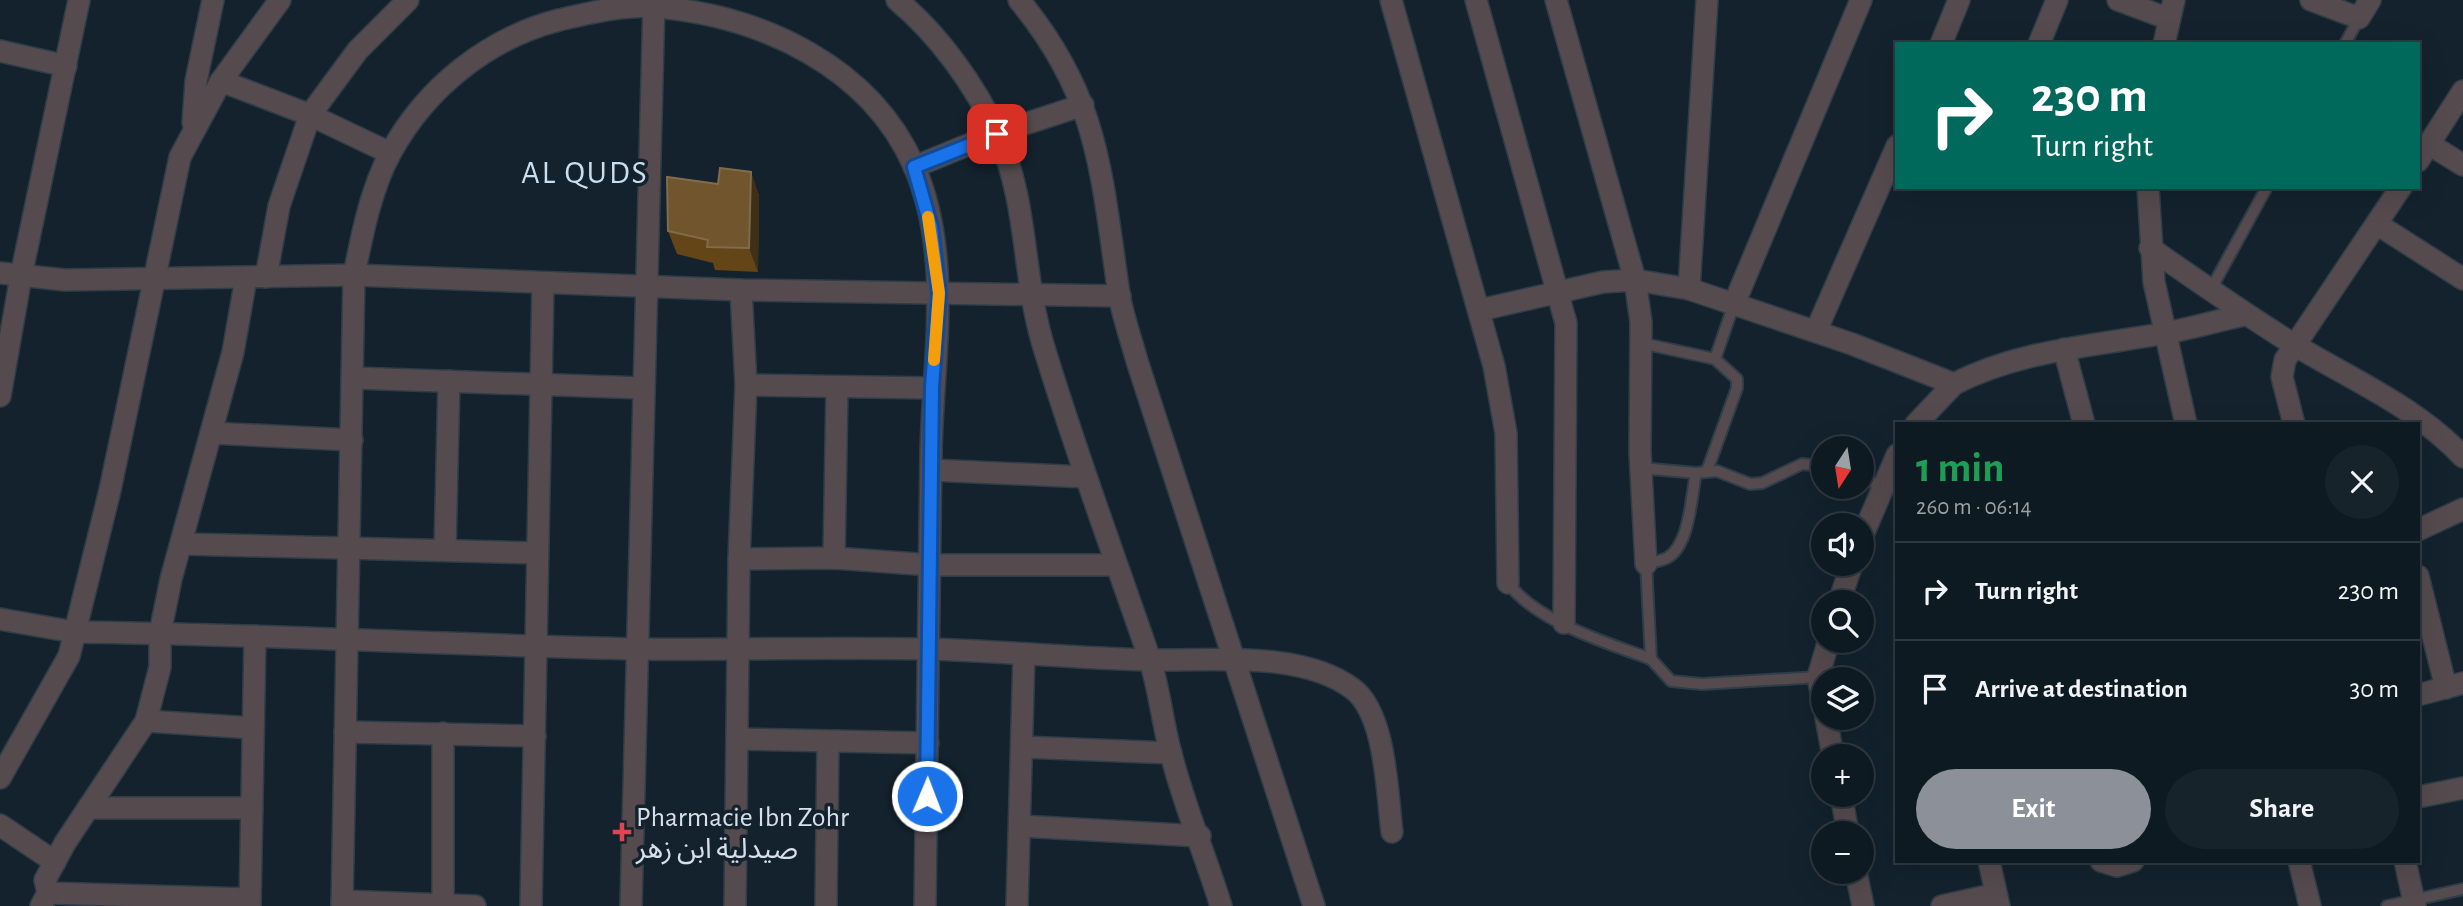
<!DOCTYPE html>
<meta charset="utf-8">
<style>
body{margin:0;font-family:"Alegreya Sans","Noto Sans Arabic",sans-serif;background:#17232a;color:#f1f3f6;height:100vh;display:flex;flex-direction:column;font-size:26px;white-space:nowrap}
*{box-sizing:border-box;margin:0}
p{font-size:23px;color:#9ba1a5}
.icon{flex:none;width:38px;height:38px;fill:none;stroke:currentColor;stroke-width:2;stroke-linecap:round;stroke-linejoin:round}
.map{position:relative;flex:1;overflow:hidden}
.side{position:absolute;left:1895px;top:422px;width:525px;height:441px;display:flex;flex-direction:column;background:#0e1a22;border-radius:0px;box-shadow:0 7px 28px #0002,0 0 0 2px #2e3840}
.side>*{flex:none}
.banner{position:absolute;left:1895px;top:42px;width:525px;height:147px;border-radius:0px;box-shadow:0 7px 28px #0002,0 0 0 2px #2e3840;background:#00695c;color:#fff;overflow:hidden}
.needle{width:46px;rotate:192deg}
.tools{position:absolute;left:1811px;top:436px;display:grid;gap:14px}
.tools a{display:grid;place-items:center;width:63px;height:63px;border-radius:50%;background:#0e1a22;box-shadow:0 7px 28px #0002,0 0 0 2px #2e3840;font-size:35px}
.pin{position:absolute;display:grid;place-items:center;width:60px;height:60px;color:#fff;margin:-30px;border-radius:14px;box-shadow:0 4px 10px #0006}
.me{position:absolute;width:77px;margin:-38px;rotate:1deg;stroke-linejoin:round;filter:drop-shadow(0 0 5px #0008)}
.turn{display:flex;align-items:center;gap:24px;height:147px;padding:0 21px;font-size:32px}
.turn .icon{width:91px;height:91px;stroke-width:2.5}
.turn b{display:block;font-size:49px;line-height:60px}
.round{display:grid;place-items:center;flex:none;width:74px;height:74px;border-radius:37px;background:#17232a}
.overview{display:flex;align-items:center;justify-content:space-between;height:119px;padding:0 21px}
h1{font-size:42px;font-weight:600;line-height:52px;color:#1e9e55}
.action{display:flex;gap:14px;margin-top:auto;padding:14px 21px}
.action a{flex:1;height:80px;border-radius:42px;background:#8c9099;color:#fff;font-size:28px;font-weight:600;line-height:80px;text-align:center}
.action a+a{background:#17232a;color:#f1f3f6}
ul{padding:0;list-style:none}
li{display:flex;align-items:center;gap:21px;height:98px;padding:0 21px;border-top:2px solid #2e3840}
li div{flex:1}
li b{display:block;font-size:26px}
li em{font-style:normal}
.map>svg:first-child{display:block}
.lines{fill:none;stroke-linecap:round;stroke-linejoin:round}
.lane-casing{stroke:#2e3d47;stroke-width:14}
.street-casing{stroke:#2e3d47;stroke-width:24}
.lane{stroke:#554b4e;stroke-width:10}
.street{stroke:#554b4e;stroke-width:21}
.wall{fill:#644517}
.shaded-wall{fill:#3e3016}
.building{fill:#70552d;stroke:#806b4b;stroke-width:2}
.route-casing{stroke:#114b97;stroke-width:18}
.route{stroke:#1a73e8;stroke-width:12}
.slow{stroke:#f59e0b;stroke-width:12}
.health-dot{fill:#e0444e;stroke:#13222d;stroke-width:2.5}
.labels{text-anchor:middle;stroke-width:7;stroke-linejoin:round;paint-order:stroke}
.poi-label{font-size:28px;fill:#d7e0e9;stroke:#13222d;text-anchor:start}
.quarter-label{font-size:32px;letter-spacing:2px;fill:#cbdeee;stroke:#13222d}
</style>
<div class="map">
<svg width="2463" height="906" viewBox="0 0 2463 906">
<rect width="100%" height="100%" fill="#13222d"/>
<g class="lines">
<defs>
<g id="lane">
<path d="M2345 44 2359 18"/>
<path d="M2210 291 2267 187"/>
<path d="M1641 343 1715 359 1737 379V388L1707 471"/>
<path d="M1715 359 1734 304"/>
<path d="M1641 468 1696 473 1717 471 1750 484 1762 483 1802 464 1824 466"/>
<path d="M1696 473C1691 497 1690 545 1667 558 1661 561 1652 562 1646 564L1651 659 1671 681 1702 684 1818 677"/>
<path d="M1862 479 1882 485"/>
<path d="M1508 583C1537 622 1607 643 1651 659"/>
<path d="M2387 906 2463 889"/>
</g>
<g id="street">
<path d="M897 0C939 35 975 85 998 135 1028 204 1022 270 1042 341 1074 448 1113 552 1149 657 1159 687 1162 720 1170 750 1183 803 1205 854 1221 906"/>
<path d="M1019 0C1100 98 1101 174 1119 294 1123 317 1131 339 1137 361L1314 906"/>
<path d="M1391 0 1494 366 1506 433 1508 583"/>
<path d="M1476 0 1566 323 1564 623"/>
<path d="M1556 0 1635 280 1641 322 1640 452 1646 564"/>
<path d="M2118 0 2169 19"/>
<path d="M2311 0 2359 18 2370 0"/>
<path d="M1941 44 1959 0"/>
<path d="M2039 44 2057 0"/>
<path d="M2164 44 2174 0"/>
<path d="M0 51 66 66"/>
<path d="M221 81 310 115 390 153"/>
<path d="M193 123 196 81 213 0"/>
<path d="M2429 144 2463 165"/>
<path d="M2418 161 2463 91"/>
<path d="M914 167 997 133 1083 105"/>
<path d="M2148 187 2154 282 2186 424"/>
<path d="M2377 224 2463 279"/>
<path d="M2150 248C2199 282 2247 316 2298 347 2353 380 2419 409 2463 457"/>
<path d="M0 273 65 280 354 275 741 290 1120 296"/>
<path d="M266 277 279 206 310 115 358 50 408 0"/>
<path d="M1689 289 1707 0"/>
<path d="M1734 304 1861 0"/>
<path d="M1480 310 1603 282 1635 280 1689 289 1852 344 1954 384C2018 351 2090 346 2161 334 2189 329 2216 321 2244 315"/>
<path d="M1816 331 1897 146"/>
<path d="M2064 349 2084 424"/>
<path d="M354 378 643 388"/>
<path d="M746 385 932 388"/>
<path d="M0 396 21 276 79 0"/>
<path d="M1916 424 1954 384"/>
<path d="M2294 424 2282 377 2285 360 2401 187"/>
<path d="M211 433 352 440"/>
<path d="M931 470 1086 477"/>
<path d="M2418 530 2463 509"/>
<path d="M1862 537 1897 455"/>
<path d="M182 544 537 553"/>
<path d="M445 550 449 381"/>
<path d="M834 558 837 389"/>
<path d="M739 559 834 558 931 565H1115"/>
<path d="M2418 576 2446 688"/>
<path d="M1839 602 1852 564"/>
<path d="M0 619 74 632C262 634 449 645 637 649 733 650 829 647 925 649 1000 651 1074 658 1149 660 1209 661 1302 650 1353 689 1386 714 1387 793 1392 832"/>
<path d="M2418 695 2463 683"/>
<path d="M1824 707 1818 677 1829 640"/>
<path d="M1826 718 1833 756"/>
<path d="M146 721 253 728"/>
<path d="M345 732 535 736"/>
<path d="M443 733V905"/>
<path d="M737 739 928 743"/>
<path d="M1022 747 1171 753"/>
<path d="M0 778 69 656 110 490 180 157 221 81 280 0"/>
<path d="M1841 794 1848 833"/>
<path d="M2418 797 2463 788"/>
<path d="M88 808H252"/>
<path d="M0 825 55 862"/>
<path d="M1020 826 1200 836"/>
<path d="M1989 861 1999 906"/>
<path d="M2101 861 2117 866 2133 861"/>
<path d="M2299 861 2310 906"/>
<path d="M2405 861 2415 906"/>
<path d="M1856 872 1863 906"/>
<path d="M48 893 250 899"/>
<path d="M342 901 475 906"/>
<path d="M41 906 48 893 45 880 65 843 146 721 160 667V633L171 579 233 352 246 278"/>
<path d="M250 906 255 636"/>
<path d="M342 906 354 275C362 235 371 188 391 152 426 88 488 38 559 20 589 13 625 4 657 7 761 16 870 66 914 166 953 255 933 359 931 451 929 603 927 754 925 906"/>
<path d="M531 906 543 283"/>
<path d="M631 906 654 0"/>
<path d="M735 906 739 559 746 385 741 290"/>
<path d="M826 906 828 741"/>
<path d="M1017 906 1024 654"/>
<path d="M1942 906 1996 894"/>
</g>
</defs>
<use href="#lane" class="lane-casing"/>
<use href="#street" class="street-casing"/>
<use href="#lane" class="lane"/>
<use href="#street" class="street"/>
</g>
<path class="wall" d="M751 172 759 196 758 272 715 270 713 263 677 254 668 231Z"/>
<path class="shaded-wall" d="M751 172 759 196 758 272 749 248Z"/>
<path class="building" d="M720 168 751 172 749 248 707 247 708 240 668 231 667 177 718 184Z"/>
<g class="lines">
<defs>
<path id="route" d="M927 796 932 387 939 293 931 227 914 167 997 134"/>
</defs>
<use href="#route" class="route-casing"/>
<use href="#route" class="route"/>
<path class="slow" d="M928 217 939 293 934 360"/>
</g>
<path class="health-dot" d="M618.5 821.5h7v7h7v7h-7v7h-7v-7h-7v-7h7z"/>
<g class="labels">
<g class="poi-label">
<text x="636" y="826">Pharmacie Ibn Zohr<tspan x="636" dy="32">صيدلية ابن زهر</tspan></text>
</g>
<g class="quarter-label">
<text x="585" y="183">AL QUDS</text>
</g>
</g>
</svg>
<div class="tools">
<a><svg class="needle" viewBox="-14 -14 28 28"><path d="M0-13l5 13h-10z" fill="#e53935"/><path d="M0 13l5-13h-10z" fill="#9ba1a5"/></svg></a>
<a><svg class="icon" aria-label="sound" viewBox="0 0 24 24"><path d="M4 9h4l5-4v14l-5-4H4zM17 9q2 3 0 6"/></svg></a>
<a><svg class="icon" aria-label="search" viewBox="0 0 24 24"><circle cx="10" cy="10" r="6"/><path d="M15 15l6 6"/></svg></a>
<a><svg class="icon" aria-label="layers" viewBox="0 0 24 24"><path d="M12 4l9 5-9 5-9-5zM3 14l9 5 9-5"/></svg></a>
<a>+</a>
<a>−</a>
</div>
<div class="pin" style="left:997px;top:134px;background:#d93025"><svg class="icon" aria-label="arrive" viewBox="0 0 24 24"><path d="M6 21V4h12l-3 4 3 4H6"/></svg></div>
<svg class="me" style="left:927px;top:796px" viewBox="-20 -20 40 40"><circle r="17" fill="#1a73e8" stroke="#fff" stroke-width="3"/><path d="M0-11L8 9 0 5-8 9z" fill="#fff"/></svg>
<div class="banner">
<div class="turn"><svg class="icon" aria-label="right" viewBox="0 0 24 24"><path d="M7 20v-9h11M14 6l5 5-5 5"/></svg><div><b>230 m</b>Turn right</div></div>
</div>
<section class="side">
<div class="overview"><div><h1>1 min</h1><p>260 m · 06:14</p></div><a class="round"><svg class="icon" aria-label="close" viewBox="0 0 24 24"><path d="M6 6l12 12M18 6L6 18"/></svg></a></div>
<ul>
<li><svg class="icon" aria-label="right" viewBox="0 0 24 24"><path d="M7 20v-9h11M14 6l5 5-5 5"/></svg><div><b>Turn right</b></div><em>230 m</em></li>
<li><svg class="icon" aria-label="arrive" viewBox="0 0 24 24"><path d="M6 21V4h12l-3 4 3 4H6"/></svg><div><b>Arrive at destination</b></div><em>30 m</em></li>
</ul>
<div class="action"><a>Exit</a><a>Share</a></div>
</section>
</div>
